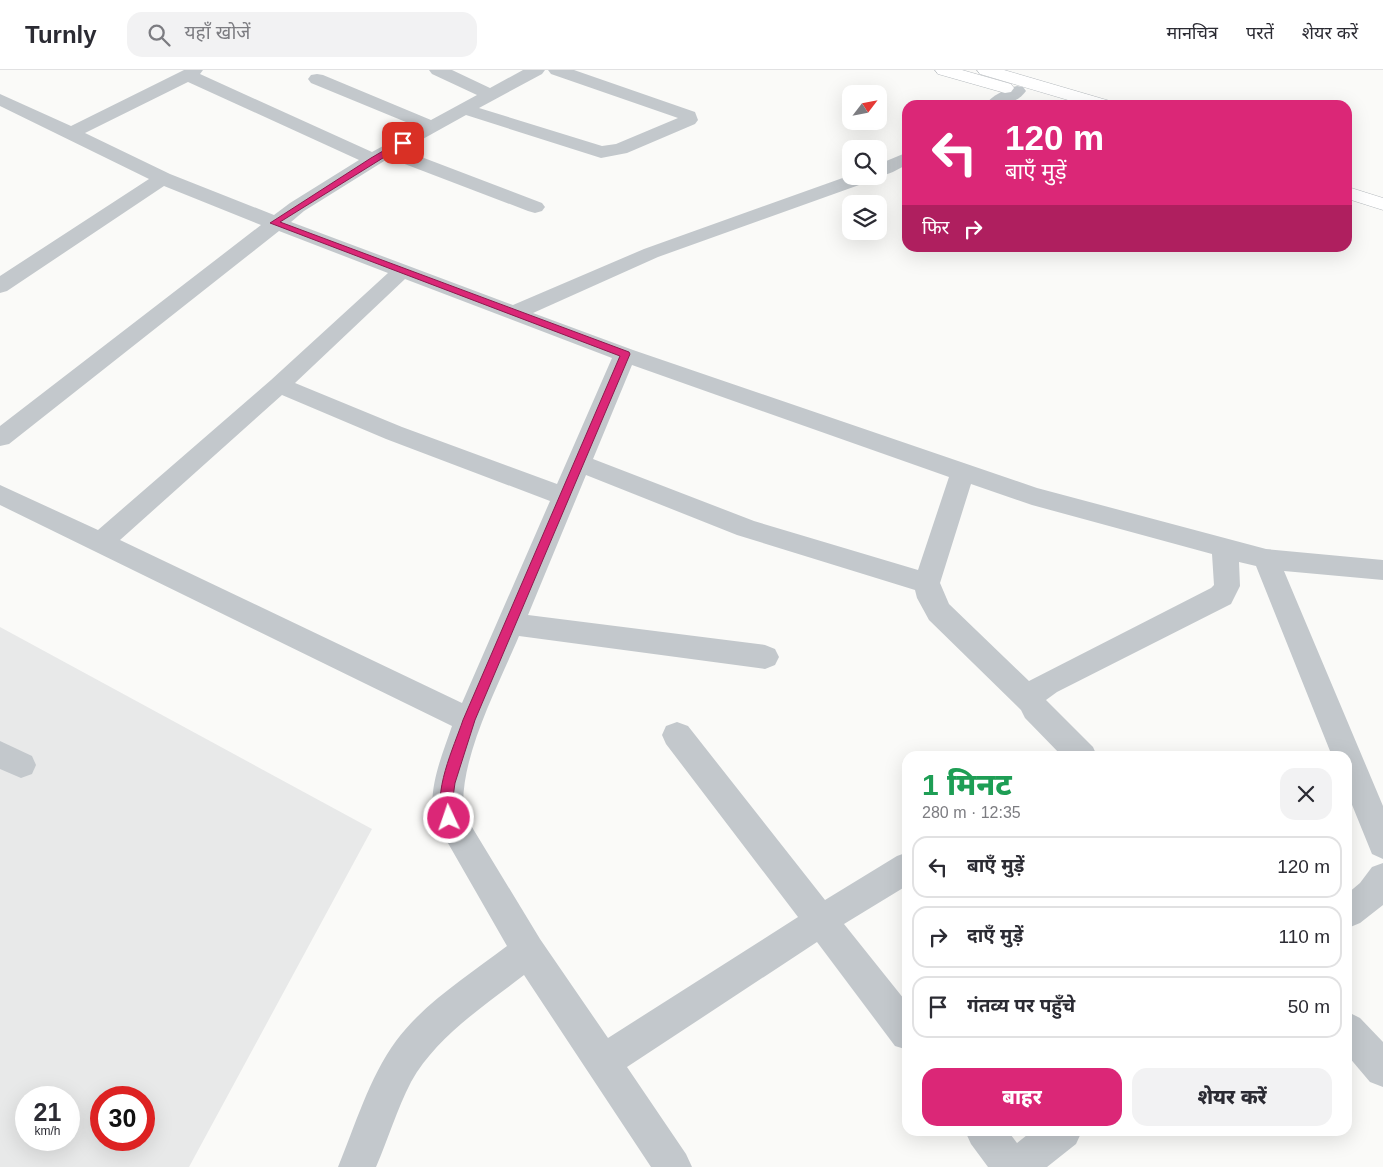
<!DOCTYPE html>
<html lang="hi">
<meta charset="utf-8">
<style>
body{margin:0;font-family:Arial,"Noto Sans Devanagari",sans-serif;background:#f2f2f3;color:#2b2b33;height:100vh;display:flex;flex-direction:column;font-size:19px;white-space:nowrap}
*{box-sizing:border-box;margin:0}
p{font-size:16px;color:#7c7c81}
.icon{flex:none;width:28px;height:28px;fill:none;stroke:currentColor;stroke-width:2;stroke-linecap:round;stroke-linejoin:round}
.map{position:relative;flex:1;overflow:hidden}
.drawer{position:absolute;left:902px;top:681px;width:450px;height:385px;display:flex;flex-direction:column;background:#fff;border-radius:15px;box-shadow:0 5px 20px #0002}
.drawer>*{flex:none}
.hud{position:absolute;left:902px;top:30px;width:450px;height:152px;border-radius:15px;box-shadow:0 5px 20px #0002;background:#db2777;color:#fff;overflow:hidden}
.needle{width:32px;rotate:58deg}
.tools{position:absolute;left:842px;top:15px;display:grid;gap:10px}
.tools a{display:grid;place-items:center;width:45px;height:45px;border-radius:10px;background:#fff;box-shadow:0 5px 20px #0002;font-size:25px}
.speed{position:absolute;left:15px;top:1016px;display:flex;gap:10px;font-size:25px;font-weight:700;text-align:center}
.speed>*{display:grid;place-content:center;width:65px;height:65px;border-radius:50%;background:#fff;box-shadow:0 5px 20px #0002;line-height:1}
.speed small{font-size:12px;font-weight:400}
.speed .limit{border:8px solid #d22;background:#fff;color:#111}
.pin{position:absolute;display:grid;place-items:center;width:42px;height:42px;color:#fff;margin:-21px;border-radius:10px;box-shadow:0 2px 8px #0006}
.me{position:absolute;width:55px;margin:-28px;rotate:357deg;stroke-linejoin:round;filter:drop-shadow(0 0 4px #0008)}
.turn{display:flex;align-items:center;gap:18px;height:105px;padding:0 20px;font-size:22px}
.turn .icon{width:65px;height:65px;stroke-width:2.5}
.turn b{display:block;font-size:35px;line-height:42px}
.then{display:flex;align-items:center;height:48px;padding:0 20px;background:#0003;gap:10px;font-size:19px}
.round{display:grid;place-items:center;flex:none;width:52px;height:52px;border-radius:15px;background:#f2f2f3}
.overview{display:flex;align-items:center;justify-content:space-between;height:85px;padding:0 20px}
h1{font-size:30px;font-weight:800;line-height:38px;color:#1e9e55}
.primary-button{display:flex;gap:10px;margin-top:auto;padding:10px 20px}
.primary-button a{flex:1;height:58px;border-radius:15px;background:#db2777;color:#fff;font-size:20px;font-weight:800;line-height:58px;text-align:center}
.primary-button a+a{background:#f2f2f3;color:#2b2b33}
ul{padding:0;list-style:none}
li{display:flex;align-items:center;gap:15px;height:62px;margin:0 10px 8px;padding:0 10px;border:2px solid #e1e1e2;border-radius:15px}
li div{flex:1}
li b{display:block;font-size:19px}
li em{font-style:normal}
header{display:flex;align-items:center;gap:30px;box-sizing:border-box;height:70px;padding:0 25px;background:#fff;border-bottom:1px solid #e1e1e2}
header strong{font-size:24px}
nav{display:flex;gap:28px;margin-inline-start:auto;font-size:18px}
.search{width:350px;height:45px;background:#f2f2f3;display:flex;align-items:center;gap:12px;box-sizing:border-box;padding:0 18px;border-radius:15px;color:#7c7c81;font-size:19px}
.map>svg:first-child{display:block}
.built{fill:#e8e9e9;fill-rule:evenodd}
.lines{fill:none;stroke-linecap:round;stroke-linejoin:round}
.major-casing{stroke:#b5babe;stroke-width:1}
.minor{fill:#c3c8cc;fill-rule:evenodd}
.major{fill:#fff;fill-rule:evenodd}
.route{fill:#db2777;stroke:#8e194d}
</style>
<header>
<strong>Turnly</strong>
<div class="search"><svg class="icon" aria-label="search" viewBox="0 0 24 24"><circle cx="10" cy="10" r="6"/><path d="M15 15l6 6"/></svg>यहाँ खोजें</div>
<nav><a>मानचित्र</a><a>परतें</a><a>शेयर करें</a></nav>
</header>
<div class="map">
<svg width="1383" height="1097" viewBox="0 0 1383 1097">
<rect width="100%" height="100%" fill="#fafaf8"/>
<path class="built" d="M0 557 372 759 189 1097H0ZM26 1028H69V1070H26ZM101 1028H144V1070H101Z"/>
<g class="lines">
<defs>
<g id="major">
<path d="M935 0H962L1011 14 1014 18 1011 22 1005 23 938 4Z"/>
<path d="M977 0H1004L1110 31 1113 35H1085L980 4Z"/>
<path d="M1348 117 1383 128V140L1348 129Z"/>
</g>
</defs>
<use href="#major" class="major-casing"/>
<g class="minor">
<path d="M184 0H203L200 4 372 82 418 57 311 13 308 9 311 5 317 4 323 5 431 50 477 25 432 4 429 0H452L490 18 523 0H545L542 4 479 38 602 76 616 74 678 48 551 4 548 0H574L695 42 698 50 695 54 627 83 601 88 466 45 403 80 542 133 545 137 542 141 535 143 528 141 389 88 304 141 291 152 513 235 644 179 851 105 875 106 873 110 658 187 533 243 633 280 1037 418 1266 479 1383 490V510L1284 501 1383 736V789L1372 784 1348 725V686H1332L1256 496 1239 492 1240 516 1231 534 1057 622 1046 630 1093 677 1097 686H1062L1025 648 1021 640 929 550 917 528 915 520 737 465 586 405 528 545 765 575 775 579 779 587 775 595 765 599 519 566C499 614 457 692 464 744L540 869 608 968 798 847 666 674 662 665 666 656 677 652 688 656 825 830 897 786 908 782V815L844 854 908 934V980L895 976 817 872 627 997 686 1084 692 1097H651L524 905C484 936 436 967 411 1012 397 1039 388 1069 376 1097H338C355 1056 369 1008 396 971 424 933 469 905 507 876L433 747C429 714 442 686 452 656L0 435V415L98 460 271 310 388 203 279 161 9 374 0 376V356L261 155 164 116 7 221 0 223V206L149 109 0 36V24L71 56ZM188 12 359 90 290 133 274 145 170 104 85 63ZM405 209 612 288 557 414 402 357 295 313ZM632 295 949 407 918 500 754 451 593 389ZM282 325 386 369 550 431 462 633 120 470ZM971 414 1032 435 1212 484 1214 515 1211 518 1029 611 949 534 940 513Z"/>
<path d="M1017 16 1023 17 1026 21C1016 35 1000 35 985 35 991 26 1007 18 1017 16Z"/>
<path d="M908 82V94C898 99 888 106 877 106H879V94Z"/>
<path d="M0 671 32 686 36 695 32 704 21 708 0 699Z"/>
<path d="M1383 793V835L1360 853 1348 858V823L1360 813 1372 797Z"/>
<path d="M1348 942 1360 948 1383 972V1017L1370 1012 1348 986Z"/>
<path d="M965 1061H1008L1017 1073 1032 1061H1082L1076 1074 1047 1097H988L971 1074Z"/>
</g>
<use href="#major" class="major"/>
</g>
<path class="route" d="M400 71 407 73 280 152 629 282 630 284 475 650 455 713 452 734 455 748 453 752 449 753 444 752C431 724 454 677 463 650L620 286 270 153 371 88Z"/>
</svg>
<div class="tools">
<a><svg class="needle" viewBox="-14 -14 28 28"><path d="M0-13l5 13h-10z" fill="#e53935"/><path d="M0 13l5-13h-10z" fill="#7c7c81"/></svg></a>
<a><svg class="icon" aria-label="search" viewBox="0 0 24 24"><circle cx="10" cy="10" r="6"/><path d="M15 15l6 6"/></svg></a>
<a><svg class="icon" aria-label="layers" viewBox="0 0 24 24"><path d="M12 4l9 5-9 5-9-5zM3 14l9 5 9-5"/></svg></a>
</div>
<div class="speed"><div>21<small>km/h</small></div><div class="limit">30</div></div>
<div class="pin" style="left:403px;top:73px;background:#d93025"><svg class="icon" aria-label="arrive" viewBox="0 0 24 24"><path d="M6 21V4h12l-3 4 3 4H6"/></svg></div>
<svg class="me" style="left:449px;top:748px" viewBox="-20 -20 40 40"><circle r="17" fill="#db2777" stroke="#fff" stroke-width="3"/><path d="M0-11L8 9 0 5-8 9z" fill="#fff"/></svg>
<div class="hud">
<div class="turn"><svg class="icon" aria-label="left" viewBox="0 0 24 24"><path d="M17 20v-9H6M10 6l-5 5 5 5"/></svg><div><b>120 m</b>बाएँ मुड़ें</div></div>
<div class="then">फिर<svg class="icon" aria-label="right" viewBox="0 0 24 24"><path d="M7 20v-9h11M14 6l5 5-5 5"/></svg></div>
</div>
<section class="drawer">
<div class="overview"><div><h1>1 मिनट</h1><p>280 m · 12:35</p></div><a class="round"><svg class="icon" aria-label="close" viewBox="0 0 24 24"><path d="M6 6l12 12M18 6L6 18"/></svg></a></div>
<ul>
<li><svg class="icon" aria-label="left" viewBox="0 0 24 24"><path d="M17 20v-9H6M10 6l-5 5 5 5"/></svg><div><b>बाएँ मुड़ें</b></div><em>120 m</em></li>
<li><svg class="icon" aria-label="right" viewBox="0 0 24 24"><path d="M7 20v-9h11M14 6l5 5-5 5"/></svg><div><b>दाएँ मुड़ें</b></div><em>110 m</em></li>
<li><svg class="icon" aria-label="arrive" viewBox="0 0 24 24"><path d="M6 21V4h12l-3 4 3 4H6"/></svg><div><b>गंतव्य पर पहुँचे</b></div><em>50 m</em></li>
</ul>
<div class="primary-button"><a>बाहर</a><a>शेयर करें</a></div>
</section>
</div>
